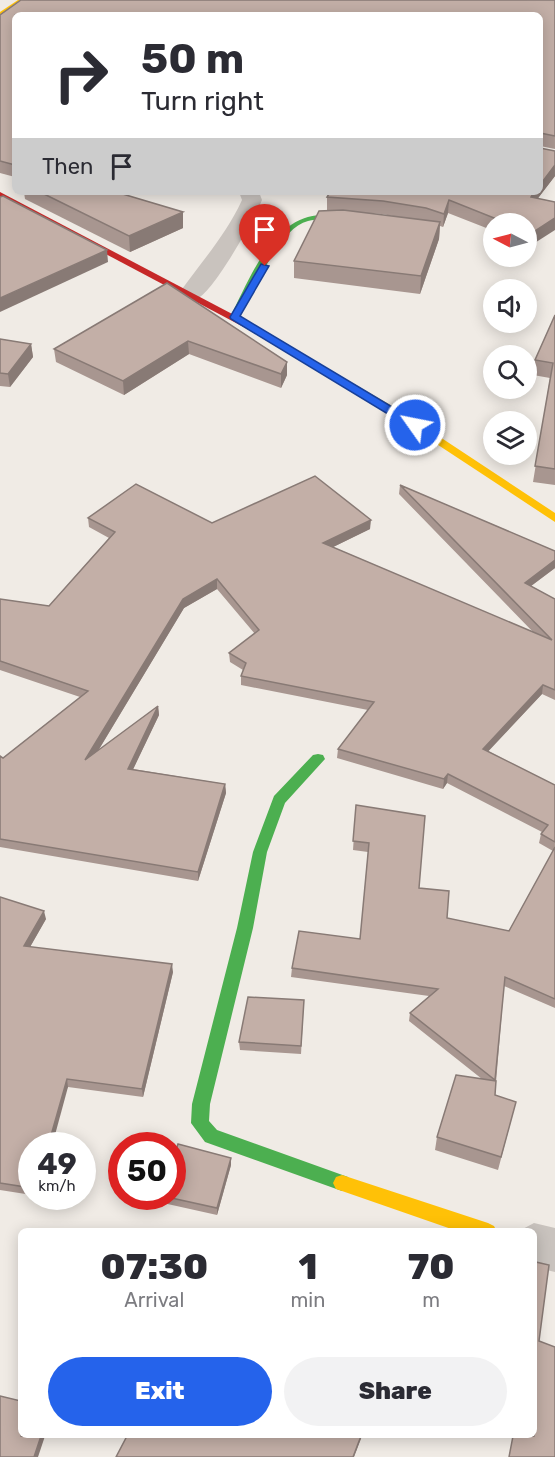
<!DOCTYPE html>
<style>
body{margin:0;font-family:Rubik,sans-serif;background:#f2f2f3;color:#2b2b33;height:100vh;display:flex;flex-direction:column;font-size:22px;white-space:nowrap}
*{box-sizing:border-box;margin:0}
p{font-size:20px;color:#7c7c81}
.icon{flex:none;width:33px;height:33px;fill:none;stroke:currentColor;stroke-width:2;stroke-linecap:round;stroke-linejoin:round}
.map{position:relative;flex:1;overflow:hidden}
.side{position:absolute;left:18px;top:1228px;width:519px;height:210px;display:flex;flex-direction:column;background:#fff;border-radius:9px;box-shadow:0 3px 15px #0003}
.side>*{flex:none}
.guide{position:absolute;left:12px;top:12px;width:531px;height:183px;border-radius:9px;box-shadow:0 3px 15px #0003;background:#fff;color:#2b2b33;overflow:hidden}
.needle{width:39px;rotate:276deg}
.tools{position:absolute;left:483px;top:213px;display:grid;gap:12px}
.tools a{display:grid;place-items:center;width:54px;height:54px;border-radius:50%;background:#fff;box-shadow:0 3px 15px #0003;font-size:30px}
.speed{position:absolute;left:18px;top:1132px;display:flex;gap:12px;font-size:30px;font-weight:700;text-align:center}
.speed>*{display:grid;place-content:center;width:78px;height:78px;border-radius:50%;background:#fff;box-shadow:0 3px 15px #0003;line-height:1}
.speed small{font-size:15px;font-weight:400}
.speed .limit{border:9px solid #d22;background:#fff;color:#111}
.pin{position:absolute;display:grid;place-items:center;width:51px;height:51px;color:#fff;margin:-62px -26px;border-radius:50% 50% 50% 0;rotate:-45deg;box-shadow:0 0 6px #0007}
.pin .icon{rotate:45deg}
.me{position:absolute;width:66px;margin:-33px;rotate:303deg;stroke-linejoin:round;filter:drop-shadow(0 0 4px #0008)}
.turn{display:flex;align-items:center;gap:21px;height:126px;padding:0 30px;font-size:27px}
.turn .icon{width:78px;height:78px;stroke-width:2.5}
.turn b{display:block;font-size:42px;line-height:51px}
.then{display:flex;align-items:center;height:57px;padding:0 30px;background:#0003;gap:12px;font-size:22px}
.eta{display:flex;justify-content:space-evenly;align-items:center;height:102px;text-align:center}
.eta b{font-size:36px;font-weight:800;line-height:42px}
.button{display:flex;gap:12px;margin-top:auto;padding:12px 30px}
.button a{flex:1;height:69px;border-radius:36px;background:#2563eb;color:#fff;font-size:24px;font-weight:800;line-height:69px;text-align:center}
.button a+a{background:#f2f2f3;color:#2b2b33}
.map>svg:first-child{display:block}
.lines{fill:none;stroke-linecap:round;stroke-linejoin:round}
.street{fill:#c9c3be;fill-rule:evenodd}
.fast{fill:#4caf50;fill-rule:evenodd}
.slow{fill:#ffc107;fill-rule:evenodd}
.jam{fill:#c62828;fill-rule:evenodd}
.wall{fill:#a89690;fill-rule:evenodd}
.shaded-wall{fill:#887a75}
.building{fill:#c3afa7;stroke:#887a75;stroke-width:1.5}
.route{fill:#2563eb;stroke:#184099;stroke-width:1.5}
</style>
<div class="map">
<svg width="555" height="1457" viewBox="0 0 555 1457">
<rect width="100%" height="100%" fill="#f0ebe5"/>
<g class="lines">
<g class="street">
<path d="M239 192H259L262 200C254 219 214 291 198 298 193 300 189 298 184 297L180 292C202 261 226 235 242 200Z"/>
<path d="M534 1223 555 1228V1272L534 1267V1232H517Z"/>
</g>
<g class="fast">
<path d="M322 215 360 219 364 222 360 225C344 222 325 217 308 221 277 229 254 293 238 319H232L230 317C250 279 272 216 322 215Z"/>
<path d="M318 754 323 755 325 759 285 803 267 852 253 928 210 1104 209 1121 217 1130 348 1177 351 1183 348 1189 342 1191 205 1142 191 1123 192 1104 237 928 253 852 274 796 313 755Z"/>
</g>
<g class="slow">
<path d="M18 0H26L0 17V12Z"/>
<path d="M256 327 399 410 555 513V522L391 414 253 332V328Z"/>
<path d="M342 1175 488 1223 494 1226 497 1232H460L342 1191 336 1189 333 1183 336 1177Z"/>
</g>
<path class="jam" d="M0 192 259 328 261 330 253 332 0 198Z"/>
</g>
<g class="wall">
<path d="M555 0V149L540 146V15H15V177L0 173V15Z"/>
<path d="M555 151V176L538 198 530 246 526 245V224H494V231L448 213 443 227 440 226 439 239 420 294 294 278V261L327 210V197L540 192ZM364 213 382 214 404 218Z"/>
<path d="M24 192H116L183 212V228L130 252 25 199Z"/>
<path d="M167 283 287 375 281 388 189 354 124 395 56 362 54 349Z"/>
<path d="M555 315V485L533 482 550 378 533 375 535 360Z"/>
<path d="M0 339 31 344 33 357 10 387 0 386Z"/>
<path d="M400 485 555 551V568L531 586 555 599V700L542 694 488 751 555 785V1008L504 986 495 1095 516 1102 498 1170 435 1150 437 1137 482 1079 409 1021 410 1013 429 996 291 977 292 968 360 939 368 852 353 850 356 805 419 888 447 918 509 931 553 851 539 843 541 834 542 832 447 783 443 789 337 758 338 749 368 710 241 685V676L243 670 230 662 229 653 255 634 217 589 184 608 98 751 158 706 159 715 133 769 225 784 226 793 198 881 0 847V756L3 758 80 697 0 670V599L49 606 109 538 89 527 88 518 370 529 333 547 534 633 399 494Z"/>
<path d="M0 897 46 919 30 947 173 972 143 1097 68 1087 32 1146V1195L0 1190Z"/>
<path d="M304 1000 301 1054 240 1050 239 1042Z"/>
<path d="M231 1165 217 1215 163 1203 162 1197H172Z"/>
</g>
<g class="shaded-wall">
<path d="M555 165V176L529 210 531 197 534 192H540V185Z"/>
<path d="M449 200 448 213 443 227 444 214Z"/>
<path d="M183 212V228L130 252 129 236Z"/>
<path d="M555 218V230L530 246 532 233Z"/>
<path d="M440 222 439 239 420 294 421 276Z"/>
<path d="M107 250 108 262 0 312V298Z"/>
<path d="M188 341 189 354 124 395 123 381Z"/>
<path d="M31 344 33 357 10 387 8 374Z"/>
<path d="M287 362V375L281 388V374Z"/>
<path d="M371 520 370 529 323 552V543Z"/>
<path d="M555 560V568L523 592 525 583Z"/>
<path d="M217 579V589L184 608 87 769 85 760 183 599Z"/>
<path d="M543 685 542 694 482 758 483 749Z"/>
<path d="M158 706 159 715 129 778 128 769Z"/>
<path d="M448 774 447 783 443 789 444 779Z"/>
<path d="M225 784 226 793 198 881V872Z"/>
<path d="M44 911 46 919 26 954 24 946Z"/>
<path d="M172 964 173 972 143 1097 142 1089Z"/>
<path d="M67 1079 68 1087 52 1146H48Z"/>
<path d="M231 1158V1165L217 1215V1208Z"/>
<path d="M41 1436H45L38 1457H34Z"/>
<path d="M361 1436H362L354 1457H353Z"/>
</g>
<g class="building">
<path d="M21 0H555V136L540 133V146V15H15V165L0 161V15Z"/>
<path d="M540 148 555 151V165L540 185Z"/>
<path d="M40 192H116L183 212 129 236Z"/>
<path d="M330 192H534L531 197 555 202V218L532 233 526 231V224H509L449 200 444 214 426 208 383 201 327 197Z"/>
<path d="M3 196 107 250 0 298V197Z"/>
<path d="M343 210 440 222 421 276 294 261 319 211Z"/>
<path d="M167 283 287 362 281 374 188 341 123 381 54 349Z"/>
<path d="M555 315V469L535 466 553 363 535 360Z"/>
<path d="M0 339 31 344 8 374 0 373Z"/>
<path d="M315 476 371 520 323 543 552 640 400 485 555 551V560L525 583 555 599V690L543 685 483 749 555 785V842L541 834 548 825 448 774 444 779 338 749 374 702 241 676 246 663 229 653 259 630 217 579 183 599 85 760 158 706 128 769 225 784 198 872 0 839V756L3 758 88 691 0 661V599L49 606 115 532 88 518 136 484 212 523Z"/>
<path d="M356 805 425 816 419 888 449 891 447 918 509 931 555 847V999L505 977 495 1080 410 1013 438 989 292 968 299 931 360 939 369 843 353 841Z"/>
<path d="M0 897 44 911 24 946 172 964 142 1089 67 1079 48 1146H32V1188L0 1183Z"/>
<path d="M248 997 304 1000 301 1046 239 1042Z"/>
<path d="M456 1075 496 1081 495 1095 516 1102 501 1157 437 1137Z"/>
<path d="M178 1144 231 1158 217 1208 167 1197H172V1162Z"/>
<path d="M534 1259 536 1262 549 1265 539 1341 555 1347V1457H509L513 1436H534Z"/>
<path d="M0 1396 21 1401V1436H41L34 1457H0Z"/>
<path d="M127 1436H361L353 1457H116Z"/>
</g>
<path class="route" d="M261 264 269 266 240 316 419 423V428H411L231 319 230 317Z"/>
</svg>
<div class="tools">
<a><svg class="needle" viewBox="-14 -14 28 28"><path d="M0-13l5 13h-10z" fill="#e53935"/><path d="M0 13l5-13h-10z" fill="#7c7c81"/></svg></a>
<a><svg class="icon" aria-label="sound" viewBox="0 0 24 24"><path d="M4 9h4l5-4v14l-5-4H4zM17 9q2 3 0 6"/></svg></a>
<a><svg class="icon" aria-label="search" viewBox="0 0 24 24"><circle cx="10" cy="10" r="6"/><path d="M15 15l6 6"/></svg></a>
<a><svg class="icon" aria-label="layers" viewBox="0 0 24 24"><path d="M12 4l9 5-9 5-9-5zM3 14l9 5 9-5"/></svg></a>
</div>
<div class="speed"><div>49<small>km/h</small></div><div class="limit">50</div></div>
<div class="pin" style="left:265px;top:266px;background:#d93025"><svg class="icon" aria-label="arrive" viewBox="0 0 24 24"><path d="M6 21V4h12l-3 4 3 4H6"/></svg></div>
<svg class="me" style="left:415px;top:425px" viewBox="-20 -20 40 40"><circle r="17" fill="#2563eb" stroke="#fff" stroke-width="3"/><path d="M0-11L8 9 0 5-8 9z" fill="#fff"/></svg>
<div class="guide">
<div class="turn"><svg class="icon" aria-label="right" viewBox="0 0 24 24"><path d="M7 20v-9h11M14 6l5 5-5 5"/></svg><div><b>50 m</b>Turn right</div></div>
<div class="then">Then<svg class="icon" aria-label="arrive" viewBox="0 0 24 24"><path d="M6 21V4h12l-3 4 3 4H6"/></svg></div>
</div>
<section class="side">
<div class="eta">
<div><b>07:30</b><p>Arrival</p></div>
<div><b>1</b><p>min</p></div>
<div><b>70</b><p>m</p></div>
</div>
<div class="button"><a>Exit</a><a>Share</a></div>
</section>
</div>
